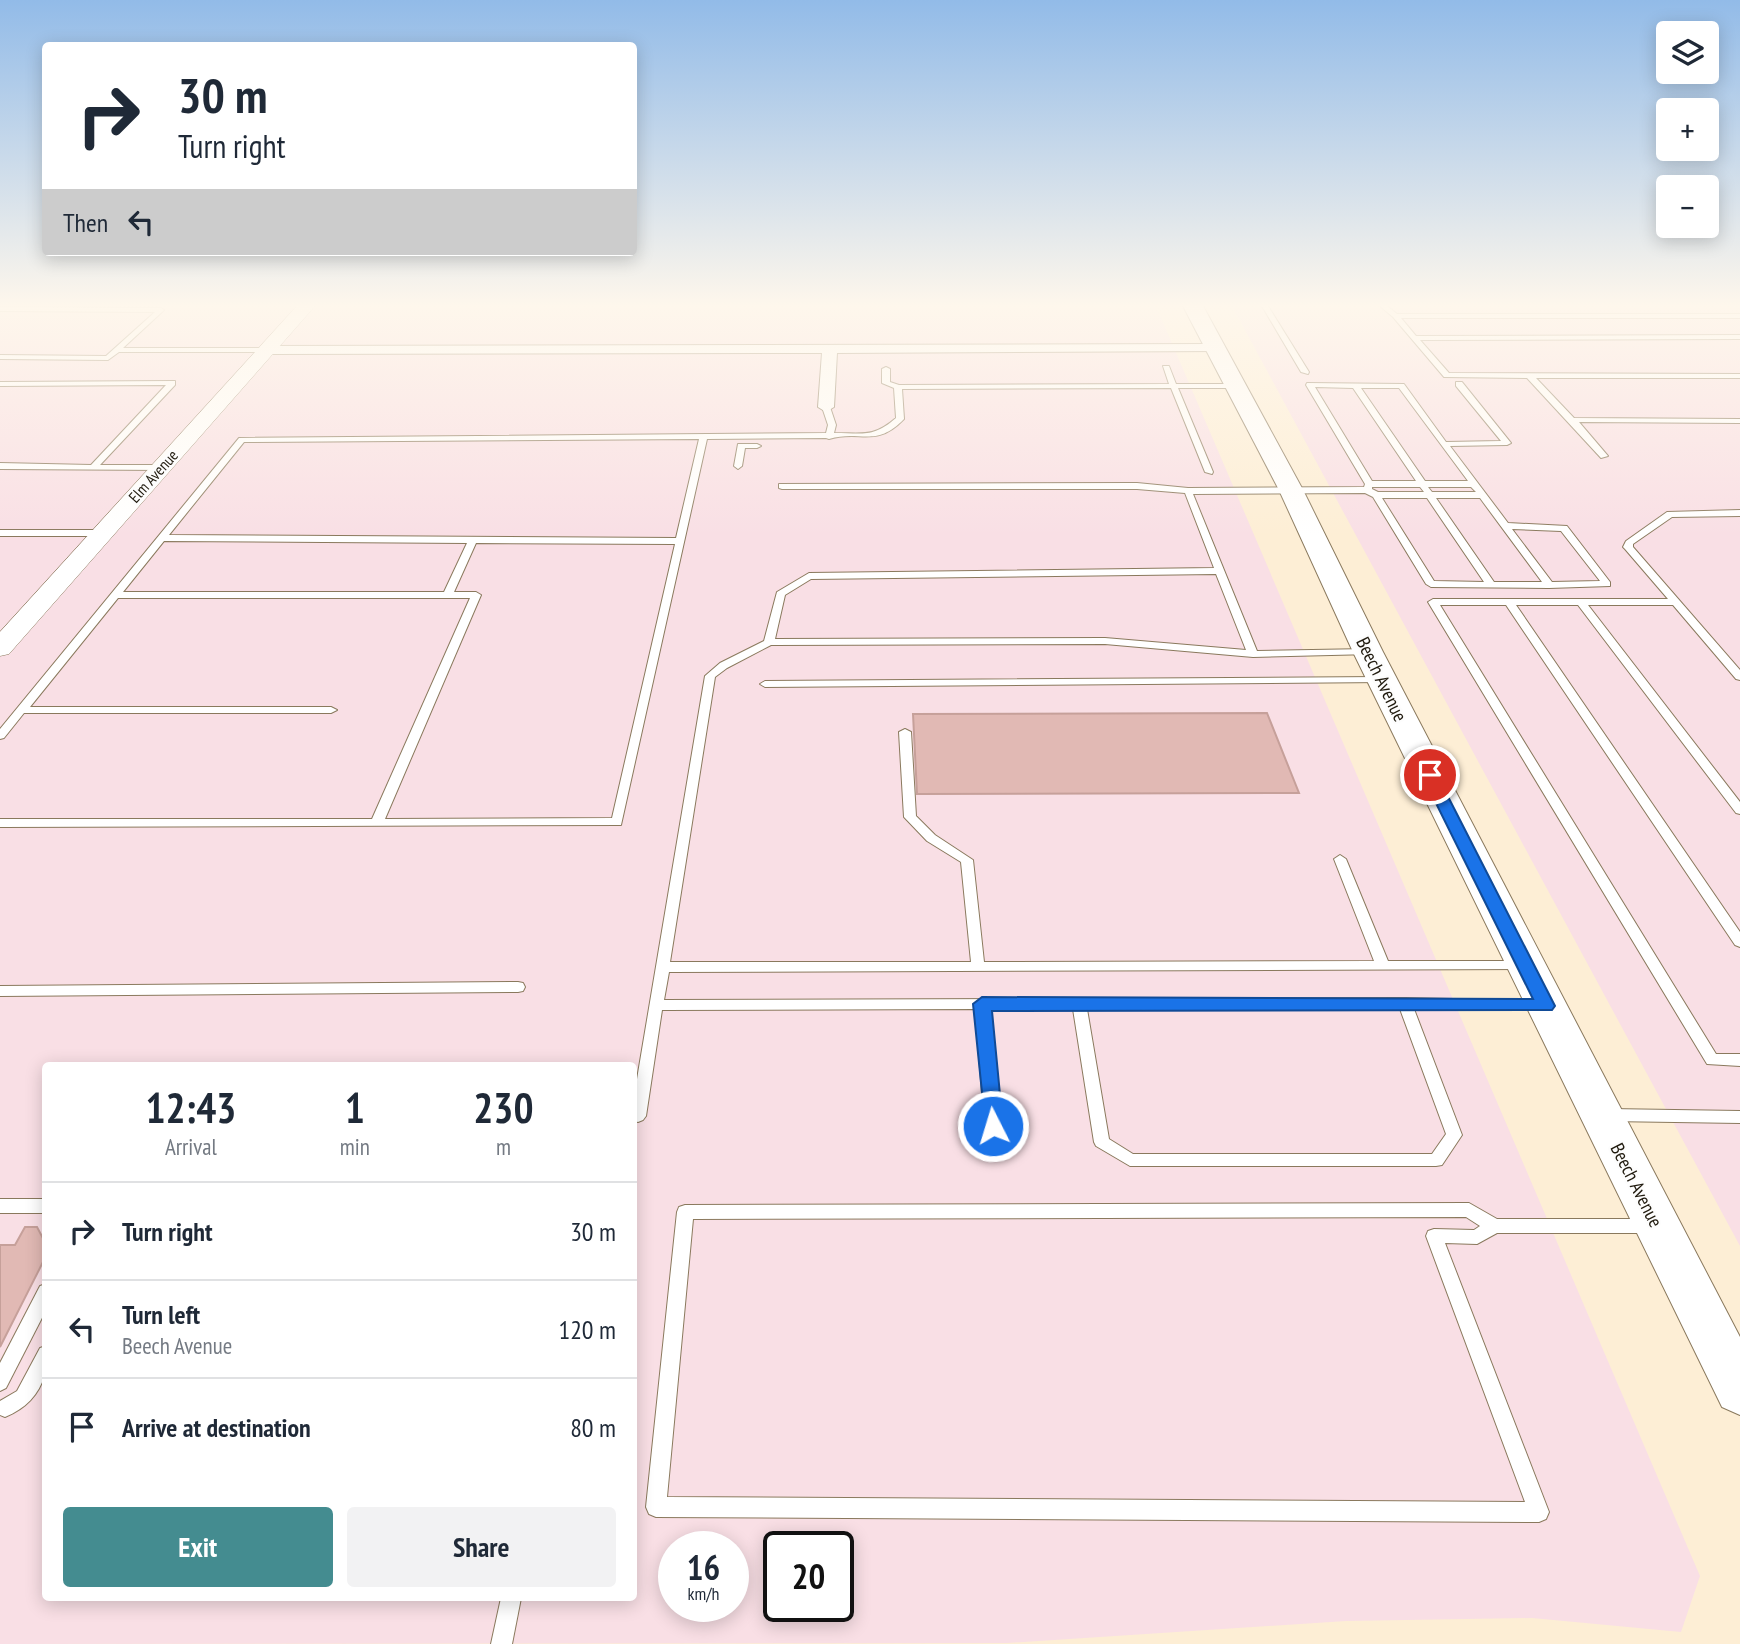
<!DOCTYPE html>
<meta charset="utf-8">
<style>
body{margin:0;font-family:"PT Sans Narrow",sans-serif;background:#f2f2f3;color:#1f2937;height:100vh;display:flex;flex-direction:column;font-size:26px;white-space:nowrap}
*{box-sizing:border-box;margin:0}
p{font-size:23px;color:#747a83}
.icon{flex:none;width:38px;height:38px;fill:none;stroke:currentColor;stroke-width:2;stroke-linecap:round;stroke-linejoin:round}
.map{position:relative;flex:1;overflow:hidden}
.details{position:absolute;left:42px;top:1062px;width:595px;height:539px;display:flex;flex-direction:column;background:#fff;border-radius:7px;box-shadow:0 4px 18px #0003}
.details>*{flex:none}
.guide{position:absolute;left:42px;top:42px;width:595px;height:214px;border-radius:7px;box-shadow:0 4px 18px #0003;background:#fff;color:#1f2937;overflow:hidden}
.fabs{position:absolute;left:1656px;top:21px;display:grid;gap:14px}
.fabs a{display:grid;place-items:center;width:63px;height:63px;border-radius:7px;background:#fff;box-shadow:0 4px 18px #0003;font-size:35px}
.speed{position:absolute;left:658px;top:1531px;display:flex;gap:14px;font-size:35px;font-weight:700;text-align:center}
.speed>*{display:grid;place-content:center;width:91px;height:91px;border-radius:50%;background:#fff;box-shadow:0 4px 18px #0003;line-height:1}
.speed small{font-size:18px;font-weight:400}
.speed .limit{border:4px solid #111;border-radius:10px;background:#fff;color:#111}
.pin{position:absolute;display:grid;place-items:center;width:60px;height:60px;color:#fff;margin:-30px;border:4px solid #fff;border-radius:50%;box-shadow:0 2px 7px #0007}
.me{position:absolute;width:77px;margin:-38px;rotate:355deg;stroke-linejoin:round;filter:drop-shadow(0 0 5px #0008)}
.turn{display:flex;align-items:center;gap:24px;height:147px;padding:0 21px;font-size:32px}
.turn .icon{width:91px;height:91px;stroke-width:2.5}
.turn b{display:block;font-size:49px;line-height:60px}
.then{display:flex;align-items:center;height:66px;padding:0 21px;background:#0003;gap:14px;font-size:26px}
.eta{display:flex;justify-content:space-evenly;align-items:center;height:119px;text-align:center}
.eta b{font-size:42px;font-weight:700;line-height:49px}
.cta{display:flex;gap:14px;margin-top:auto;padding:14px 21px}
.cta a{flex:1;height:80px;border-radius:7px;background:#448c90;color:#fff;font-size:28px;font-weight:700;line-height:80px;text-align:center}
.cta a+a{background:#f2f2f3;color:#1f2937}
ul{padding:0;list-style:none}
li{display:flex;align-items:center;gap:21px;height:98px;padding:0 21px;border-top:2px solid #e0e1e3}
li div{flex:1}
li b{display:block;font-size:26px}
li em{font-style:normal}
.map>svg:first-child{display:block}
.industrial{fill:#f9dfe5;fill-rule:evenodd}
.building{fill:#e1b9b4;stroke:#c6a09a;stroke-width:2}
.lines{fill:none;stroke-linecap:round;stroke-linejoin:round}
.service-casing{stroke:#8a795d;stroke-width:2}
.minor-casing{stroke:#8a795d;stroke-width:2}
.tertiary-casing{stroke:#8a795d;stroke-width:1}
.secondary-casing{stroke:#8a795d;stroke-width:2}
.service{fill:#fff;fill-rule:evenodd}
.minor{fill:#fff;fill-rule:evenodd}
.tertiary{fill:#fff;fill-rule:evenodd}
.secondary{fill:#fff;fill-rule:evenodd}
.route{fill:#1a73e8;stroke:#114b97;stroke-width:2}
.labels{text-anchor:middle;stroke-width:5;stroke-linejoin:round;paint-order:stroke}
.far-street-label{font-size:16px;fill:#211b0f;stroke:#fdfdfd}
.street-label{font-size:19px;fill:#211b0f;stroke:#fdfdfd}
</style>
<div class="map">
<svg width="1740" height="1644" viewBox="0 0 1740 1644">
<rect width="100%" height="100%" fill="#fdeed5"/>
<g class="industrial">
<path d="M0 306H1156L1700 1576 1681 1632 1532 1618 1346 1621 1007 1643 0 1644ZM46 1066H634V1598H46ZM674 1547H733V1606H674ZM779 1547H838V1606H779Z"/>
<path d="M1232 306H1740V1246Z"/>
</g>
<g class="building">
<path d="M1267 713 1299 793 917 794 913 714Z"/>
<path d="M25 1227H37L46 1244V1256L0 1347V1245H15Z"/>
</g>
<g class="lines">
<defs>
<g id="service">
<path d="M1262 306H1268L1309 372 1308 374 1301 372Z"/>
<path d="M1380 306H1387L1397 314H1740V318H1401L1416 336 1740 335V339L1420 340 1449 373 1740 374V378H1536L1574 418 1740 419V423L1579 422 1608 456 1601 458 1527 378 1444 377 1393 317Z"/>
<path d="M0 307 161 308 164 310 163 311 123 348H267L271 350 267 352H119L108 360 0 359V355L106 356 155 312 0 311Z"/>
<path d="M1163 366H1169L1176 384H1233L1237 386 1233 388H1178L1213 472 1212 474 1205 472 1171 388 902 389 904 419C875 449 860 429 829 439L826 438 707 439 621 825 0 827V819H372L470 598H118L30 707H331L337 710 331 713H24L4 738 0 739V729L239 438 826 433 828 425 822 407 826 405 830 407 836 425 834 433C863 433 873 438 896 418L894 388 882 383V369L886 367 890 369V382L899 385 1169 384ZM699 439 676 538 169 535 244 442ZM164 541 467 543 444 592H123ZM476 543 675 544 612 818 385 819 481 595 476 592H454Z"/>
<path d="M172 381H175V385L100 465H160L163 466V470L0 469V463L91 465 166 385 0 386V382Z"/>
<path d="M1456 382H1462L1511 443 1507 445 1450 446 1508 523 1567 526 1610 582V586L1549 588 1431 587 1426 584 1373 497 1365 493 1193 494 1257 651 1368 649 1373 652 1372 654 1253 657 1105 644 771 645 727 668 715 677 670 962H971L961 862 927 841 904 817 899 732 905 729 911 732 916 816 935 835 973 860 984 962 1374 961 1334 859 1340 855 1346 859 1388 961H1522L1527 963 1529 966 1527 969 669 972 664 1000 1405 998 1547 1001 1549 1005 1547 1009 1542 1010 1414 1009 1462 1135 1442 1165 1436 1166H1130L1096 1146 1094 1142 1073 1009H990L1003 1152 1001 1157 995 1158 989 1157 987 1152 975 1009 662 1010 646 1116 643 1120 638 1122 634 1121V1097L705 676 720 663 764 641 777 592 809 573 1214 568 1185 493 1137 489H782L779 488V484L1137 483 1188 488 1364 487 1365 484 1306 385 1307 383 1404 384 1446 442 1501 441 1456 386ZM1315 387 1353 388 1416 481H1372ZM1361 388H1399L1468 481H1425ZM1372 487H1420L1424 492H1378L1372 489ZM1428 487H1471L1476 492H1432ZM1382 498H1427L1484 582 1434 581ZM1436 498H1480L1542 582H1494ZM1512 529 1561 531 1600 581 1552 582ZM1216 574 1246 650 1105 638 775 639 785 595 811 579ZM1087 1009H1400L1446 1134 1432 1154H1133L1109 1139Z"/>
<path d="M738 444H757L761 446 757 448H745L742 466 738 469 734 466Z"/>
<path d="M1740 510V516L1672 517 1633 544V547L1740 670V680L1736 679 1673 605H1588L1740 802V814L1736 813 1578 605H1516L1740 932V947L1735 945 1506 605H1440L1716 1054H1740V1066L1707 1064 1428 602 1433 599H1668L1625 549 1623 547 1626 541 1667 512Z"/>
<path d="M0 530H102L107 533 102 536H0Z"/>
<path d="M1381 677 1386 680 1385 682 765 687 760 684 765 681Z"/>
<path d="M518 982 523 983 525 987 523 991 518 992 0 996V986Z"/>
<path d="M1609 1109 1740 1111V1123L1609 1121 1604 1119 1601 1115 1604 1111Z"/>
<rect x="0" y="1199" width="46" height="14"/>
<path d="M1469 1203 1497 1219H1650L1656 1221 1658 1226 1656 1231 1650 1233H1497L1477 1244 1445 1243 1549 1512 1546 1519 1539 1522 656 1517 649 1514 646 1507 677 1212 679 1207 685 1205ZM1466 1217 1480 1226 1474 1230 1434 1229 1428 1231 1426 1236 1525 1502 667 1497 693 1219Z"/>
<path d="M46 1284V1310L6 1388 0 1391V1363L40 1286Z"/>
<path d="M46 1346C46 1354 47 1366 45 1374 39 1395 25 1409 5 1417L0 1415V1401L17 1391 40 1348Z"/>
<path d="M501 1598H521L512 1644H491Z"/>
</g>
<path id="minor" d="M1214 344 1219 345V351L837 353 834 407 826 412 818 407 822 353 267 354 260 350 267 346Z"/>
<path id="tertiary" d="M297 306H315L9 654 0 656V632Z"/>
<path id="secondary" d="M1183 306H1203L1303 490 1383 652 1740 1337V1415L1722 1407 1353 652 1279 490Z"/>
</defs>
<use href="#service" class="service-casing"/>
<use href="#minor" class="minor-casing"/>
<use href="#tertiary" class="tertiary-casing"/>
<use href="#secondary" class="secondary-casing"/>
<use href="#service" class="service"/>
<use href="#minor" class="minor"/>
<use href="#tertiary" class="tertiary"/>
<use href="#secondary" class="secondary"/>
</g>
<linearGradient id="sky" x2="0" y2="1"><stop stop-color="#92bbe8"/><stop offset="0.57" stop-color="#fef7ec"/><stop offset="1" stop-color="#fef7ec" stop-opacity="0"/></linearGradient>
<rect width="1740" height="536" fill="url(#sky)"/>
<path class="route" d="M1430 771 1437 775 1555 1006 1552 1010 992 1011 1003 1126 1000 1132H986L973 1004 982 997 1533 999 1422 775Z"/>
<g class="labels">
<g class="far-street-label">
<text transform="translate(153 476) rotate(-48)" y="6">Elm Avenue</text>
</g>
<g class="street-label">
<text transform="translate(1382 679) rotate(64)" y="7">Beech Avenue</text>
<text transform="translate(1637 1185) rotate(63)" y="7">Beech Avenue</text>
</g>
</g>
</svg>
<div class="fabs">
<a><svg class="icon" aria-label="layers" viewBox="0 0 24 24"><path d="M12 4l9 5-9 5-9-5zM3 14l9 5 9-5"/></svg></a>
<a>+</a>
<a>−</a>
</div>
<div class="speed"><div>16<small>km/h</small></div><div class="limit">20</div></div>
<div class="pin" style="left:1430px;top:775px;background:#d93025"><svg class="icon" aria-label="arrive" viewBox="0 0 24 24"><path d="M6 21V4h12l-3 4 3 4H6"/></svg></div>
<svg class="me" style="left:993px;top:1126px" viewBox="-20 -20 40 40"><circle r="17" fill="#1a73e8" stroke="#fff" stroke-width="3"/><path d="M0-11L8 9 0 5-8 9z" fill="#fff"/></svg>
<div class="guide">
<div class="turn"><svg class="icon" aria-label="right" viewBox="0 0 24 24"><path d="M7 20v-9h11M14 6l5 5-5 5"/></svg><div><b>30 m</b>Turn right</div></div>
<div class="then">Then<svg class="icon" aria-label="left" viewBox="0 0 24 24"><path d="M17 20v-9H6M10 6l-5 5 5 5"/></svg></div>
</div>
<section class="details">
<div class="eta">
<div><b>12:43</b><p>Arrival</p></div>
<div><b>1</b><p>min</p></div>
<div><b>230</b><p>m</p></div>
</div>
<ul>
<li><svg class="icon" aria-label="right" viewBox="0 0 24 24"><path d="M7 20v-9h11M14 6l5 5-5 5"/></svg><div><b>Turn right</b></div><em>30 m</em></li>
<li><svg class="icon" aria-label="left" viewBox="0 0 24 24"><path d="M17 20v-9H6M10 6l-5 5 5 5"/></svg><div><b>Turn left</b><p>Beech Avenue</p></div><em>120 m</em></li>
<li><svg class="icon" aria-label="arrive" viewBox="0 0 24 24"><path d="M6 21V4h12l-3 4 3 4H6"/></svg><div><b>Arrive at destination</b></div><em>80 m</em></li>
</ul>
<div class="cta"><a>Exit</a><a>Share</a></div>
</section>
</div>
